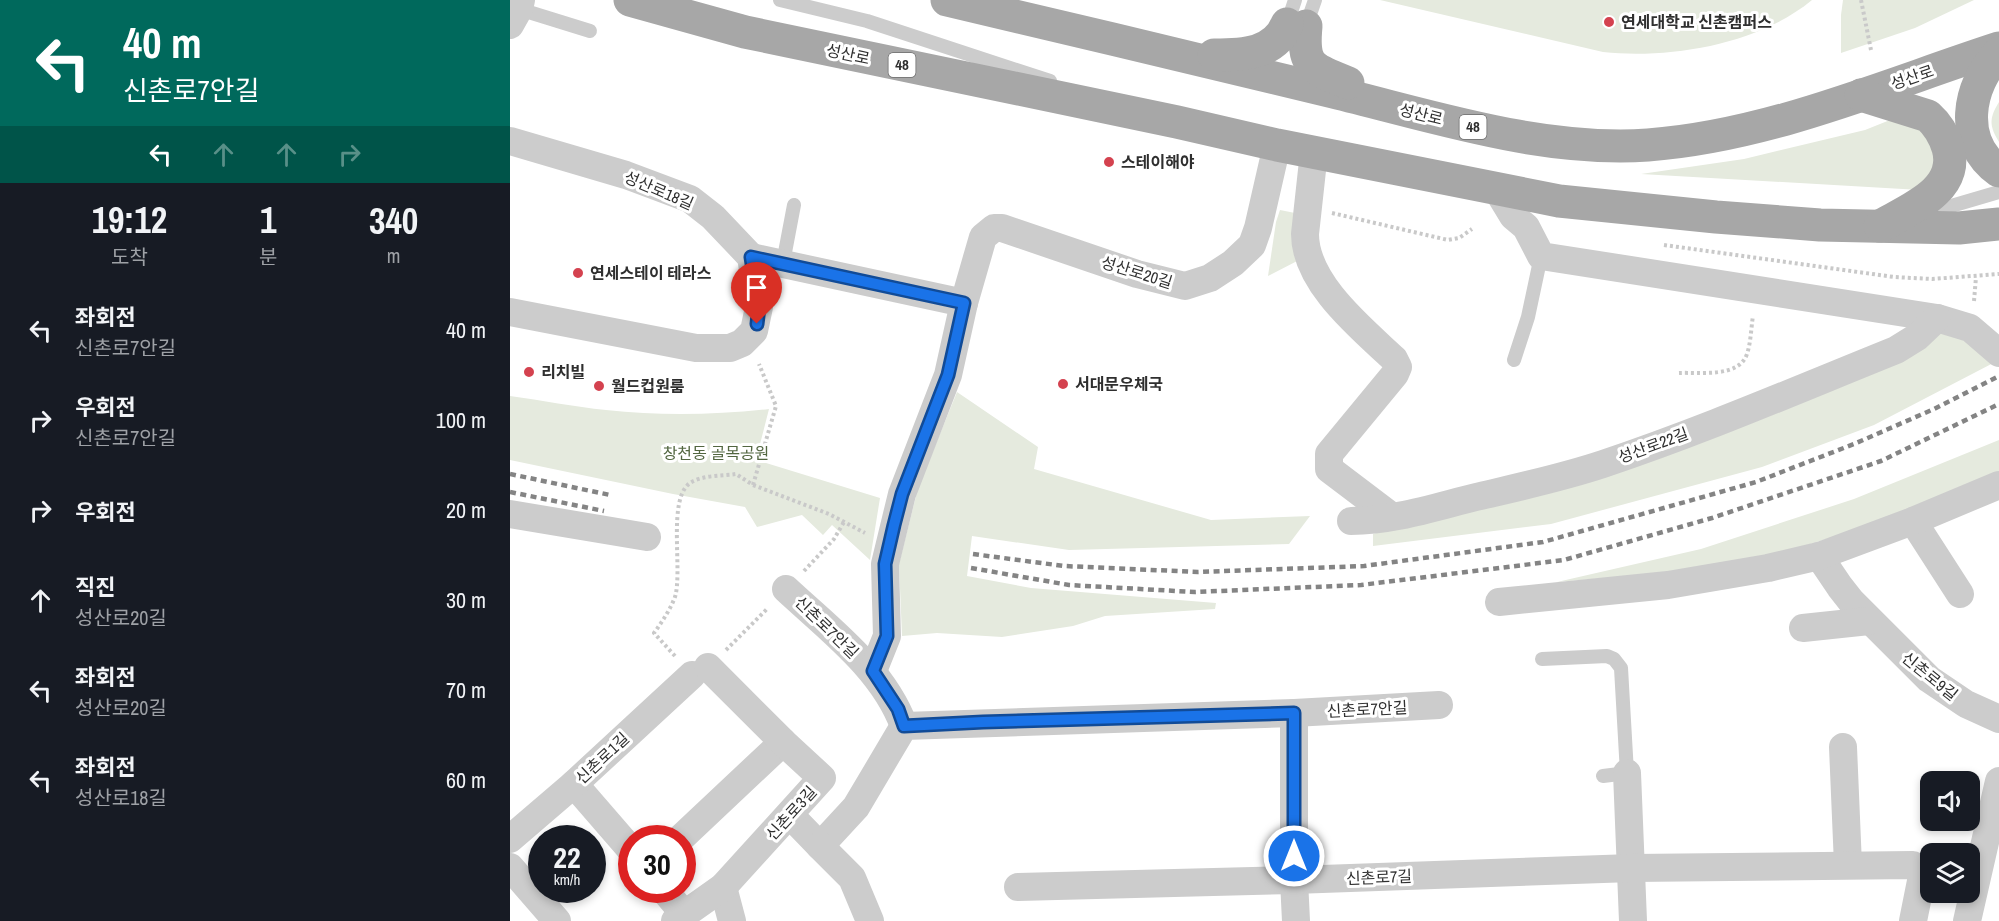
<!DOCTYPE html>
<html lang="ko">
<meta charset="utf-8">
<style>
body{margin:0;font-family:"Archivo Narrow","Noto Sans KR",sans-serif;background:#20242c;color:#f1f3f6;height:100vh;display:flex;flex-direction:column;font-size:22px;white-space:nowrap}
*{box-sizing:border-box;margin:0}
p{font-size:20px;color:#9ea1a6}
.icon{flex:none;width:33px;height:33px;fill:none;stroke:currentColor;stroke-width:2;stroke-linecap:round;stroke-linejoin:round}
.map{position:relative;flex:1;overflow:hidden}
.panel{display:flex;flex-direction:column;background:#171b24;width:510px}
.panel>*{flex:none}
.guide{background:#00695c;color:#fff;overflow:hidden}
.buttons{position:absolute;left:1410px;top:771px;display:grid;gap:12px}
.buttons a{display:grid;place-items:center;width:60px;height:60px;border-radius:12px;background:#171b24;box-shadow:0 3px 9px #0003;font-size:30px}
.speed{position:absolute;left:18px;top:825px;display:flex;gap:12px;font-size:30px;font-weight:700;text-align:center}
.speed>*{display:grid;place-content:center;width:78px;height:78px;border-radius:50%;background:#171b24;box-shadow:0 3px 9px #0003;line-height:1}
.speed small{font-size:15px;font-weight:400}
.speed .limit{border:9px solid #d22;background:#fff;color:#111}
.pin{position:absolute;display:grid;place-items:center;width:51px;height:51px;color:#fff;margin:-62px -26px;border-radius:50% 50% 50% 0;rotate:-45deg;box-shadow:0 0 6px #0007}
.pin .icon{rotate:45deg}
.me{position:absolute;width:66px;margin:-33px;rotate:0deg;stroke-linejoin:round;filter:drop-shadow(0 0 4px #0008)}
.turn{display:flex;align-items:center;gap:21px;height:126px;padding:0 24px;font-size:27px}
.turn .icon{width:78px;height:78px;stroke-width:2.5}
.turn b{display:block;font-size:42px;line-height:51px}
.lanes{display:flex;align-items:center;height:57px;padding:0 24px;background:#0003;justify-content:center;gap:30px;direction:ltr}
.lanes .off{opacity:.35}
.eta{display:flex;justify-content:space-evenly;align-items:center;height:102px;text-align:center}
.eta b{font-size:36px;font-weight:700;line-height:42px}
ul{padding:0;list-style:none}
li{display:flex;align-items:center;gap:18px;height:90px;padding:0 24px}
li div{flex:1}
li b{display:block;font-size:22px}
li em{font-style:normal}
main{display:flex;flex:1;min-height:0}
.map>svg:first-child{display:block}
.green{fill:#e5eade}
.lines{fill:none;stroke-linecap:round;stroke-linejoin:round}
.path{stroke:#c9c9c9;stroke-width:4;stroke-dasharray:3 3;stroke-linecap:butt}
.service{stroke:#ccc;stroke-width:14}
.minor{stroke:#ccc;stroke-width:28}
.primary{stroke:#a7a7a7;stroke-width:33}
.rail{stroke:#848484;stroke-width:4.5;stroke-dasharray:6 4.5;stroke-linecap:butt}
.route-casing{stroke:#114b97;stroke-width:15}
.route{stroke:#1a73e8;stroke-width:10}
.poi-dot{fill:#d4424f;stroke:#fff;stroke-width:2}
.labels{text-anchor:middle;stroke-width:6;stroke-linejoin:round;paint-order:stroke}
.shield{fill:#fff;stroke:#6d6d6d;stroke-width:1.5}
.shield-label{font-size:15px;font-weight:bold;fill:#2f2f2f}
.poi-label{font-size:16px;font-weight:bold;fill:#2f2f2f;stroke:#fff;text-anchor:start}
.street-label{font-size:16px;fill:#2f2f2f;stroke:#fff}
.park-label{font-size:16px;fill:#526640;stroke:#fff}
</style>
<main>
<section class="panel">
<div class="guide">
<div class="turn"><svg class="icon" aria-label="left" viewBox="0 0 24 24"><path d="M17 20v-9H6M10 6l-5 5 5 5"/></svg><div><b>40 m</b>신촌로7안길</div></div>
<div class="lanes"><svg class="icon" aria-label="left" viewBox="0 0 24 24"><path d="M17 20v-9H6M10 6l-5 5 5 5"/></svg><svg class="icon off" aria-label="ahead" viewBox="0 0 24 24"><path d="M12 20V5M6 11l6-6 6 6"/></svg><svg class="icon off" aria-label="ahead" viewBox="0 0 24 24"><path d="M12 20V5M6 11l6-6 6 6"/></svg><svg class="icon off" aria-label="right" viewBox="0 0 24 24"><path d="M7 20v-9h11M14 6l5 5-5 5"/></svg></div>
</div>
<div class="eta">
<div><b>19:12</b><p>도착</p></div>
<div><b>1</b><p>분</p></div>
<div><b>340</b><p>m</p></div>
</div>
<ul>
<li><svg class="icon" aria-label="left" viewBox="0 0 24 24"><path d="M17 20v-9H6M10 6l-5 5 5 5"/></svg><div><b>좌회전</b><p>신촌로7안길</p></div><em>40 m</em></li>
<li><svg class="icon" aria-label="right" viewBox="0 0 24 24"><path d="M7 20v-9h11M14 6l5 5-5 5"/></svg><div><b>우회전</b><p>신촌로7안길</p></div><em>100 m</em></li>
<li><svg class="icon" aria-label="right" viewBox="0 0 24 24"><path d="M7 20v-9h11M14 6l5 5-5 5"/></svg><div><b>우회전</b></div><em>20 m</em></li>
<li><svg class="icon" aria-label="ahead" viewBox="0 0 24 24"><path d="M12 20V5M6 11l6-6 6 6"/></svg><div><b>직진</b><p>성산로20길</p></div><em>30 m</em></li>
<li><svg class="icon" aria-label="left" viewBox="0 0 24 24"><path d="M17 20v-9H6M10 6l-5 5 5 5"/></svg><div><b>좌회전</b><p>성산로20길</p></div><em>70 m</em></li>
<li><svg class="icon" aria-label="left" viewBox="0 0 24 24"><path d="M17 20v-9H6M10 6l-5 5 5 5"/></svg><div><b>좌회전</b><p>성산로18길</p></div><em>60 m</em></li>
</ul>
</section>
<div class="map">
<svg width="1489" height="921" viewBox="0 0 1489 921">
<rect width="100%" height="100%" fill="#fff"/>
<g class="green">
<path d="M870 0H1302C1249 44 1161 59 1093 52Z"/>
<path d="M1333 0H1464L1405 28 1331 53V15Z"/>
<path d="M1489 102V142C1479 126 1479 118 1489 102Z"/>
<path d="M1385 118 1408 122 1433 158 1410 190 1131 174 1234 159 1355 130Z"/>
<path d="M770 210 790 214 791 259 758 276 766 222Z"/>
<path d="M1430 326 1489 360 1364 425 1252 467 1041 524 863 546V534L1095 471Z"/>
<path d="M447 392 528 447 524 469 701 520 800 516 779 544 559 550 462 536 457 576 521 588 706 603 705 609 595 616 563 626 492 637 427 633 392 636 389 564 408 488Z"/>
<path d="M0 396C32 400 64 407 96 410 150 416 205 415 259 409L246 460 370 498 360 560 322 525 313 535 292 515 247 527 235 507 163 494 0 460Z"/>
<path d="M1489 440V478L1423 506 1226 567 1047 582 1191 549 1344 499Z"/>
</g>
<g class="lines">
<g class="path">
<path d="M1351 0 1361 50"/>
<path d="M822 213 938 240 949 238 962 229"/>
<path d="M1154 245 1384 277 1422 279 1489 274"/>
<path d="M1464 301 1466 277"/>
<path d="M1169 373C1190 372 1229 378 1237 354 1241 342 1241 328 1243 316"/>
<path d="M243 485 266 406 249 364"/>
<path d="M294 571 324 539 334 522"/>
<path d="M216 650 257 609"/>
<path d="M165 656 144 633C152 622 160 610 165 597 173 570 157 499 180 483 192 475 212 476 226 474L243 485 319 514 355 533"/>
</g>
<g class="service">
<path d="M270 0 357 21 540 81"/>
<path d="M9 9 80 31"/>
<path d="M777 24 785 0"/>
<path d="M796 26 805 0"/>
<path d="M1414 214 1489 192"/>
<path d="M273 263 284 205"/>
<path d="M1004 360 1018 317 1031 256"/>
<path d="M1032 659 1097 656 1104 659 1111 668 1117 773 1093 776"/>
</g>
<g class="minor">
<path d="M0 25 9 9 11 0"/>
<path d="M0 141 116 175 180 199 203 217 241 257 249 307 244 331 232 343 220 348H186L0 312"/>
<path d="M804 152 795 234C795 283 851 328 884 359L888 367 885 374 819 454V469L881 516"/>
<path d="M986 188 1003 216 1016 227 1031 256 1427 318 1460 328 1489 353"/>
<path d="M241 257 454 303"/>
<path d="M0 514 137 537"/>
<path d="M841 521C883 521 925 507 966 497 1009 487 1051 478 1093 464 1192 431 1289 389 1386 350L1407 337 1427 318"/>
<path d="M1403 521 1450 594"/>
<path d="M1309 556 1330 587 1341 601 1419 679 1456 704 1489 719"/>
<path d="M276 589C320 630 373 669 394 726"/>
<path d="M989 602 1158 585 1258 568 1309 556 1403 521 1489 485"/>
<path d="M1293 628 1359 621"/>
<path d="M363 671 377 636 375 564 392 494 438 375 454 303 473 237 484 228H492L627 274 675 286 700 278 723 263 742 245 748 228 767 145"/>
<path d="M784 713V880L786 921"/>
<path d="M1333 747 1338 865"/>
<path d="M1117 773 1123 921"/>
<path d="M64 784 122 851"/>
<path d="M280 815 310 846 346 807 394 726 784 713 929 705"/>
<path d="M171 838 273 742"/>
<path d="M0 839 64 784 182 675"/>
<path d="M310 846 342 878 360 921"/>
<path d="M0 867 47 921"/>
<path d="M213 887 222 921"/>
<path d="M508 887 784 880 1122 868 1403 865 1411 871 1412 876 1403 921"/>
<path d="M154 890 175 915"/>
<path d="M165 921 213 887 312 778 273 742 198 667"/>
<path d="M1457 921 1489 781"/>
</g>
<g class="primary">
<path d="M120 0 235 32 667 122 767 145 1049 201 1206 217 1310 225 1449 228 1489 224"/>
<path d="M437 0C566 30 694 61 823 92 926 117 1031 152 1138 145 1259 136 1375 85 1489 48"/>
<path d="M796 26C792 69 803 68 838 83"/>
<path d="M1489 53C1457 86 1448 142 1489 171"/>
<path d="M704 55C733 55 765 54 777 24"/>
<path d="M1351 95 1418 116C1427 124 1434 135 1438 148 1450 190 1400 209 1370 226"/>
</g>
<g class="rail">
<path d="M0 474 100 495"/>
<path d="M0 492 94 511"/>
<path d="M463 554 554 566 688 572 854 566 1033 542 1246 482 1344 444 1424 409 1489 376"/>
<path d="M461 568 559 585 685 592 851 585 1054 560 1202 518 1371 461 1489 404"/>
</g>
</g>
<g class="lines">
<defs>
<path id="route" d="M247 324 249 307 241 257 454 303 438 375 392 494 384 525 375 564 377 636 363 671 388 709 394 726 473 722 784 713V856"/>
</defs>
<use href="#route" class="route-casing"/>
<use href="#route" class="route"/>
</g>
<g class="poi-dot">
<circle cx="1099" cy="22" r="6"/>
<circle cx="599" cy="162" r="6"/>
<circle cx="68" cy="273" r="6"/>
<circle cx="19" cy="372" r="6"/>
<circle cx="553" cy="384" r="6"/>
<circle cx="89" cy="386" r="6"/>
</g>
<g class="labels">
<g class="shield">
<rect x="378.5" y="53" width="27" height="24" rx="4.5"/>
<rect x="949.5" y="115" width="27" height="24" rx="4.5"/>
</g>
<g class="shield-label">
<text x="392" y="70">48</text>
<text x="963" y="132">48</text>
</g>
<g class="poi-label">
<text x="1111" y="28">연세대학교 신촌캠퍼스</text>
<text x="611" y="168">스테이해야</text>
<text x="80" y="279">연세스테이 테라스</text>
<text x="31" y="378">리치빌</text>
<text x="565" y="390">서대문우체국</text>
<text x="101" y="392">월드컵원룸</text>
</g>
<g class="street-label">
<text transform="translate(338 54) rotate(12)" y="6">성산로</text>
<text transform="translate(1402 77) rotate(-19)" y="6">성산로</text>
<text transform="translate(911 114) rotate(14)" y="6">성산로</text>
<text transform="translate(149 190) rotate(23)" y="6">성산로18길</text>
<text transform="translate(627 272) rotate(17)" y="6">성산로20길</text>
<text transform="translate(1143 445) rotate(-20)" y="6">성산로22길</text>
<text transform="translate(317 627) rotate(44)" y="6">신촌로7안길</text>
<text transform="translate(1420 676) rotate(39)" y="6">신촌로9길</text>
<text transform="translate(857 709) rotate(-3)" y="6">신촌로7안길</text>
<text transform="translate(92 758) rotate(-43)" y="6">신촌로1길</text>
<text transform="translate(281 813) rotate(-48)" y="6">신촌로3길</text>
<text transform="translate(869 877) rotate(-2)" y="6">신촌로7길</text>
</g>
<g class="park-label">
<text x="206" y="459">창천동 골목공원</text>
</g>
</g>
</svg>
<div class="buttons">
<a><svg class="icon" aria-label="sound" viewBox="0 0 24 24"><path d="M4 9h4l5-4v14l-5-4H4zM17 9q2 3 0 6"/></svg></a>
<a><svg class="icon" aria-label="layers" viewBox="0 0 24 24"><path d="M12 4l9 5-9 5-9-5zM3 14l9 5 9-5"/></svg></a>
</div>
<div class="speed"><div>22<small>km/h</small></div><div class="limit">30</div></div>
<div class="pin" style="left:247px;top:324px;background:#d93025"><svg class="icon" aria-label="arrive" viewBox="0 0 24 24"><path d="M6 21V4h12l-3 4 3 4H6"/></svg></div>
<svg class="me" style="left:784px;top:856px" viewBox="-20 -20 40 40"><circle r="17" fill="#1a73e8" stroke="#fff" stroke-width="3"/><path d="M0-11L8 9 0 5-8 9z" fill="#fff"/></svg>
</div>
</main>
